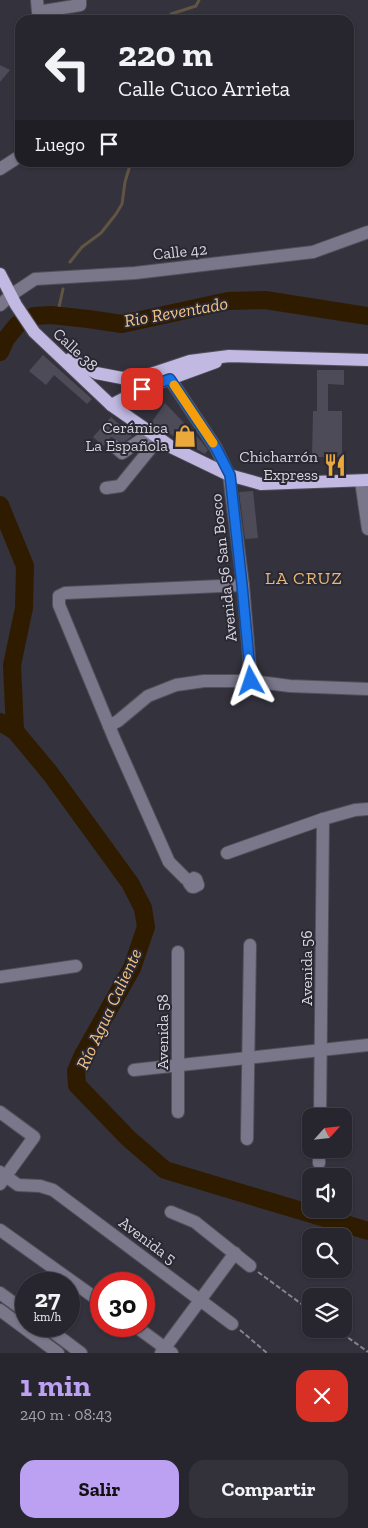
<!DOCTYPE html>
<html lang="es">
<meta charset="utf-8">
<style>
body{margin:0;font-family:"Zilla Slab",serif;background:#33323a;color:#f1f3f6;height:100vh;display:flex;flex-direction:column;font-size:19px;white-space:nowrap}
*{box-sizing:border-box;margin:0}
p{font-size:16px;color:#a4a5aa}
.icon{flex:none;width:28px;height:28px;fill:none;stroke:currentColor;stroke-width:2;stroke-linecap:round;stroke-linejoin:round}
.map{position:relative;height:1353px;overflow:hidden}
.drawer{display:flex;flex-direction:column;background:#27262e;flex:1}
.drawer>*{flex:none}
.top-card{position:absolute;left:15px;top:15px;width:339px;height:152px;border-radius:15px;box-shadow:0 1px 4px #0004,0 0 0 1px #43434a;background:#27262e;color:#f1f3f6;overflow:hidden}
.needle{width:32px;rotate:63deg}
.tools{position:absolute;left:302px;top:1108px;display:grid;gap:10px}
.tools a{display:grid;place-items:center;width:50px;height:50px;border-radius:10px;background:#27262e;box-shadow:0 1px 4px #0004,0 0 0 1px #43434a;font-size:25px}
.speed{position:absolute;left:15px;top:1272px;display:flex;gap:10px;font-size:25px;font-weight:700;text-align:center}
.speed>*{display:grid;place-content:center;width:65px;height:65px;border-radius:50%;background:#27262e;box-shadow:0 1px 4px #0004,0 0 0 1px #43434a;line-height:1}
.speed small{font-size:12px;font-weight:400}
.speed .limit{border:8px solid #d22;background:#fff;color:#111}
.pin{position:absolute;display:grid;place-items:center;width:42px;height:42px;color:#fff;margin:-21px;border-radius:10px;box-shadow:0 2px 8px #0006}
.me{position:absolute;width:55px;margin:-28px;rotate:355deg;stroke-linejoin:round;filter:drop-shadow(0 0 4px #0008)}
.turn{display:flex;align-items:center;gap:18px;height:105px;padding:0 20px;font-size:22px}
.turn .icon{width:65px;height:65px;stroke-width:2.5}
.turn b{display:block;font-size:35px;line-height:42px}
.then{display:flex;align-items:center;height:48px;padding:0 20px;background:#0003;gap:10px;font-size:19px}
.round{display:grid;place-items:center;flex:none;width:52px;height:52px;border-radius:15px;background:#33323a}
.summary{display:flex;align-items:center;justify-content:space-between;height:85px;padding:0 20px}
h1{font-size:30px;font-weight:700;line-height:38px;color:#bca0f2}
.cta{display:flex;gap:10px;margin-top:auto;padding:10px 20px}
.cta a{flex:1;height:58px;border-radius:15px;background:#bca0f2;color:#111;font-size:20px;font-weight:700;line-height:58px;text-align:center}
.cta a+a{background:#33323a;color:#f1f3f6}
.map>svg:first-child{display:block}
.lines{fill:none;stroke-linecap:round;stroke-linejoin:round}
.stream{stroke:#615442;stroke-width:3}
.river{stroke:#2f1c00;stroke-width:18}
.building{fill:#4d4b57}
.minor-casing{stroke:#51505a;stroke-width:14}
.major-casing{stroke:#51505a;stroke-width:14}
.path{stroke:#86848d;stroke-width:2;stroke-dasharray:5 2.5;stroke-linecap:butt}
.minor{stroke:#7b778b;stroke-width:12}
.major{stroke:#c1b9e2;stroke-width:12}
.route-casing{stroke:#114b97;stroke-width:12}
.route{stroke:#1a73e8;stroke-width:9}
.slow{stroke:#f59e0b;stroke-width:9}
.labels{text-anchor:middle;stroke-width:4;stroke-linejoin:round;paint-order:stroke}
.street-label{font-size:16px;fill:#d7d6dd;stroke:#2a2833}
.poi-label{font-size:16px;fill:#d7d6dd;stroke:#2a2833;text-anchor:end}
.water-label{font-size:18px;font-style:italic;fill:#f2c382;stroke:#2a2833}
.neighbourhood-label{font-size:18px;letter-spacing:1px;fill:#e6b775;stroke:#2a2833}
</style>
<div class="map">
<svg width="368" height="1353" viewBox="0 0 368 1353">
<rect width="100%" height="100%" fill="#34323d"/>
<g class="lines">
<g class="stream">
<path d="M167 20 171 14 196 6 199 0"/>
<path d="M70 262 82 247 101 233 116 214 122 204 125 182 131 162"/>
<path d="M57 316 63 289"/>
</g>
<g class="river">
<path d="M0 352 6 339 17 325 34 316 51 315 88 319 122 324 228 301 265 300 368 316"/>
<path d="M0 505 25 566 24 608 12 665 15 731"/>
<path d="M0 722 15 731 50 773 130 883 143 908 146 927 132 968 82 1057 76 1071 77 1085 128 1138 165 1170 368 1231"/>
</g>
</g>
<g class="building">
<path d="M0 65 10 70 0 82Z"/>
<path d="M43 355 92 399 87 404 54 375 46 385 29 371Z"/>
<path d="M317 370H344V385L328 384V411H342V457H312L313 411H317Z"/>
<path d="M165 403 201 441 208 450 205 454 151 423Z"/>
<path d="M111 417 132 436 123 443 111 437 103 446 93 437Z"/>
<path d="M253 491 258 538 245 539 239 492Z"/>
</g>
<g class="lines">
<defs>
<g id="minor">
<path d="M37 0 38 12 80 5V0"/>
<path d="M0 169 20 156"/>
<path d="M0 305 11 295 35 279 135 273 313 252 368 232"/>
<path d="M170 379 216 448 229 475 243 585 251 681"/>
<path d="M114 446 122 453 151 433"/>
<path d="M361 481 368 529"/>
<path d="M106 488 120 486 159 438"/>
<path d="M109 726 118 721 148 696 176 685 204 681H251L290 686 368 689"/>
<path d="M227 853 323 819 355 810 368 809"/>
<path d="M190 881 194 878 196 879 198 885 194 887H192L189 883 190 881 185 878 169 862 114 738 59 605V596L65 593 243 585"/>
<path d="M178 952V1112"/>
<path d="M0 977 76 966"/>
<path d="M134 1070 368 1045"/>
<path d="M0 1112 34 1137 0 1184"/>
<path d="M320 1116 323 819"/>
<path d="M247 1139 250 945"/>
<path d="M319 1163V1149"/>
<path d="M0 1172 18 1185 40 1186 53 1190 232 1324"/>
<path d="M171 1212 195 1222 250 1266"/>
<path d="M0 1230 101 1302"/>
<path d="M0 1293 26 1312"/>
<path d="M0 1310 58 1353"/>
<path d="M45 1326 81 1353"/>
<path d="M135 1326 172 1353"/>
<path d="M161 1353 235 1253"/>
</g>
<g id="major">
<path d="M0 274 16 305 34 332 111 405 173 448 229 475 261 484 368 480"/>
<path d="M70 359 96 373 122 378 148 375 190 361 229 356 368 360"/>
<path d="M111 405 142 389 216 362"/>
</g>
</defs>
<use href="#minor" class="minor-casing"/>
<use href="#major" class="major-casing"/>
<g class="path">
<path d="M258 1272 311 1311"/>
<path d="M336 1329 368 1352"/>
<path d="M240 1330 267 1353"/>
</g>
<use href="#minor" class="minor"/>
<use href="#major" class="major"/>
</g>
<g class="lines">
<defs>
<path id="route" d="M142 389 170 379 216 448 230 475 242 585 251 681"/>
</defs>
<use href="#route" class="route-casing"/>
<use href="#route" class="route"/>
<path class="slow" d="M174 385 213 443"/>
</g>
<defs>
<symbol id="shop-bare" viewBox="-9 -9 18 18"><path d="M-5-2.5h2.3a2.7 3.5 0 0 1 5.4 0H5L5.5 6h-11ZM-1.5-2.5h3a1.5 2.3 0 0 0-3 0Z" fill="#eca93b" stroke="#2a2833" stroke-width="2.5" paint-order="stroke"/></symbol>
<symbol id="restaurant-bare" viewBox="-9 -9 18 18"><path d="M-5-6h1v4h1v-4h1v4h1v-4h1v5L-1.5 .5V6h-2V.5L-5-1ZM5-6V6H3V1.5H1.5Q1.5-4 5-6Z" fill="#eca93b" stroke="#2a2833" stroke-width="2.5" paint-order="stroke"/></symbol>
</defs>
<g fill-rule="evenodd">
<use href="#shop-bare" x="169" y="420" width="32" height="32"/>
<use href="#restaurant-bare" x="319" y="449" width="32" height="32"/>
</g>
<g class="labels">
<g class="street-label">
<text transform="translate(180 251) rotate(-6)" y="6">Calle 42</text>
<text transform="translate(76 349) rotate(43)" y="6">Calle 38</text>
<text transform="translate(223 568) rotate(-96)" y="6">Avenida 56 San Bosco</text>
<text transform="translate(306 968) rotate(-90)" y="6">Avenida 56</text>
<text transform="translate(162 1032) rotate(-90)" y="6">Avenida 58</text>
<text transform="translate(148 1240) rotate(37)" y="6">Avenida 5</text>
</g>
<g class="poi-label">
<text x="168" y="433">Cerámica<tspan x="168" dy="18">La Española</tspan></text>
<text x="318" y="462">Chicharrón<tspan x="318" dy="18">Express</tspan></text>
</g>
<g class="water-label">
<text transform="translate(176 312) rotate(-10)" y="6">Rio Reventado</text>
<text transform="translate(109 1009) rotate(-65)" y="6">Río Agua Caliente</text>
</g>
<g class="neighbourhood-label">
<text x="304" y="584">LA CRUZ</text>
</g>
</g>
</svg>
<div class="tools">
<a><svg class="needle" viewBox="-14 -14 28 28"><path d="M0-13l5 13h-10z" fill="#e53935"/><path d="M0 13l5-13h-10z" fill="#a4a5aa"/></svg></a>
<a><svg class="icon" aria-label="sound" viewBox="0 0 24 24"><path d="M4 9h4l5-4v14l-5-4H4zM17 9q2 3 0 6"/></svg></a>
<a><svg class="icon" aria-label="search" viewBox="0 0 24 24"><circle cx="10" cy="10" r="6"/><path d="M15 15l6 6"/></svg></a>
<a><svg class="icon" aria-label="layers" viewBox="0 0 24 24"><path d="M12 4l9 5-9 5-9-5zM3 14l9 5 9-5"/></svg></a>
</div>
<div class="speed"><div>27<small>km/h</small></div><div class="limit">30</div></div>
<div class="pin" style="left:142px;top:389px;background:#d93025"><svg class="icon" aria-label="arrive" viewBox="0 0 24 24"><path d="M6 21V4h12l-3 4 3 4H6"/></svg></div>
<svg class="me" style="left:251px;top:681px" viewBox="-20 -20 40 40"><path d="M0-17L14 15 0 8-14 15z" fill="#1a73e8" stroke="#fff" stroke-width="4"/></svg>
<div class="top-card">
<div class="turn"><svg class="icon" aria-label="left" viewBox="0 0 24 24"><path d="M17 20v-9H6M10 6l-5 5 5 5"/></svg><div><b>220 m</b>Calle Cuco Arrieta</div></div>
<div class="then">Luego<svg class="icon" aria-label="arrive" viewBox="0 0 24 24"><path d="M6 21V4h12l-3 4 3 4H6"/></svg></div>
</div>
</div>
<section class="drawer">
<div class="summary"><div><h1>1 min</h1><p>240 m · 08:43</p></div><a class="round" style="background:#d93025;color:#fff"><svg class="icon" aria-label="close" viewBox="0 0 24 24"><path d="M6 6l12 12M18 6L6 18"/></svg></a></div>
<div class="cta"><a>Salir</a><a>Compartir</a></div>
</section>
